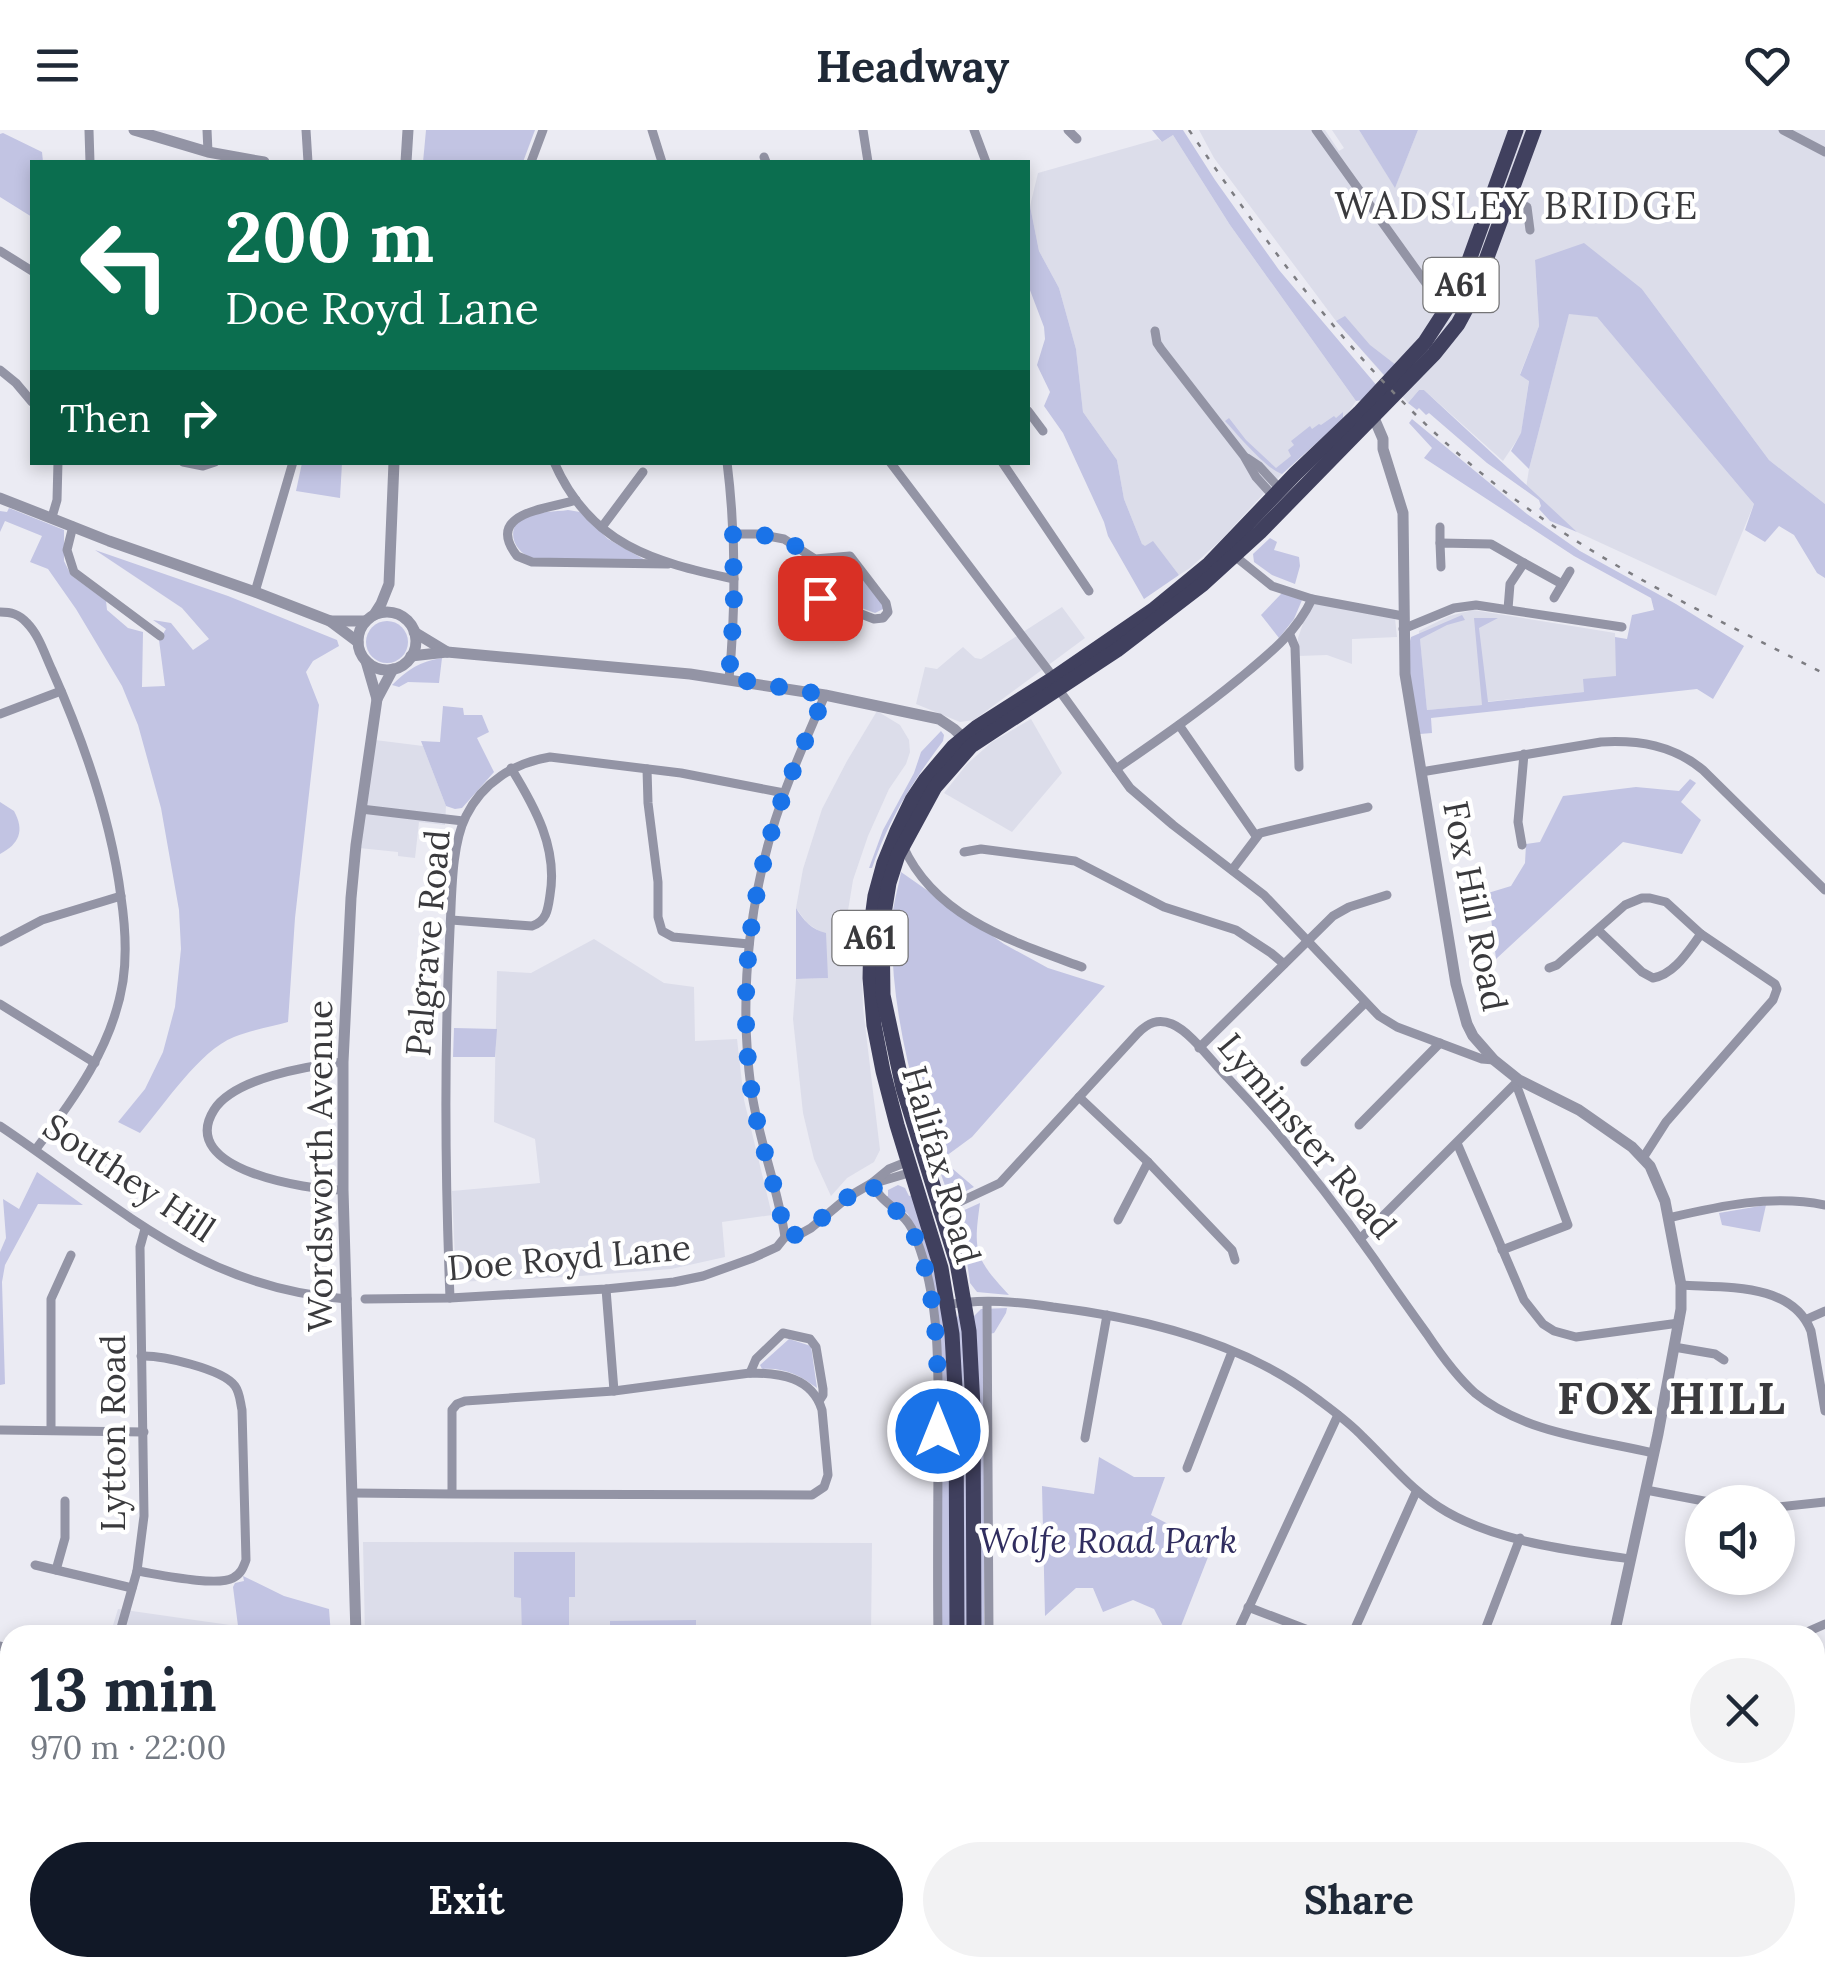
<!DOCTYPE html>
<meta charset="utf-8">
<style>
body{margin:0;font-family:Lora,serif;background:#f2f2f3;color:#1f2937;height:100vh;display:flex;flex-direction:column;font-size:38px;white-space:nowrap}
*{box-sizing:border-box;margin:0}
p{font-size:32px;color:#747a83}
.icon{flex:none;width:55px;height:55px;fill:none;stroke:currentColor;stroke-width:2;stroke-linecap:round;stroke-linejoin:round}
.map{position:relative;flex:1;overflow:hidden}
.sheet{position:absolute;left:0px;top:1495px;width:1825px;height:352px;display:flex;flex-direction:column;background:#fff;border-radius:30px 30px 0 0;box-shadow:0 5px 15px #0003}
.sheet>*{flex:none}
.hud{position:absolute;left:30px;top:30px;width:1000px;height:305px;border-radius:0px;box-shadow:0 5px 15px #0003;background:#0b6e4f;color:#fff;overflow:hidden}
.fabs{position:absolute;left:1685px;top:1355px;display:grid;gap:20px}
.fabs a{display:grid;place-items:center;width:110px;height:110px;border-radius:50%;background:#fff;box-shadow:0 5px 15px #0003;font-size:50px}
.pin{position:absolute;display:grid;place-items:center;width:85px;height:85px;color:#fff;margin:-42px;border-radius:20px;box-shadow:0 5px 15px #0006}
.me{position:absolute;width:110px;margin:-55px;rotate:0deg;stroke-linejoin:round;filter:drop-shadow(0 0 8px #0008)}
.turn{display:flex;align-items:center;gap:35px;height:210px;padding:0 30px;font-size:45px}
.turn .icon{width:130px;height:130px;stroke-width:2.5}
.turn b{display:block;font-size:70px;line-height:85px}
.then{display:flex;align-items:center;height:95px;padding:0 30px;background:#0003;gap:20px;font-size:38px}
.round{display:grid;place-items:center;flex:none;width:105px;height:105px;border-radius:52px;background:#f2f2f3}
.overview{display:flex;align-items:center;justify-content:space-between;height:170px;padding:0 30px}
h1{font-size:60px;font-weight:700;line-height:75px}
.primary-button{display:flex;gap:20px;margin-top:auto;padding:20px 30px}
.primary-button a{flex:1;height:115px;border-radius:60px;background:#111827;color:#fff;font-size:40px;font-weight:700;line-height:115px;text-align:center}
.primary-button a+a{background:#f2f2f3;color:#1f2937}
header{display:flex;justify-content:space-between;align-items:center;height:130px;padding:0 30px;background:#fff;font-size:45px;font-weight:700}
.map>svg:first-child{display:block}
.built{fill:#dcddea}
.green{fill:#c2c4e3}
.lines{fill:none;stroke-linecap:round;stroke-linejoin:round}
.minor{stroke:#9394a5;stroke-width:9}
.tertiary{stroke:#9394a5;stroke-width:11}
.secondary{stroke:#696a82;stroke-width:12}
.trunk{stroke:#40405e;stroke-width:15}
.rail{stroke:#7d7d82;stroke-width:2.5;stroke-dasharray:5 10;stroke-linecap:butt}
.route{stroke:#1a73e8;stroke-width:18;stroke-dasharray:0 32.4}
.labels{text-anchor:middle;stroke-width:9;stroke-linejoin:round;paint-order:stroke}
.shield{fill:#fff;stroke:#757577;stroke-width:2.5}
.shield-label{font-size:32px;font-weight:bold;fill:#3a3a3d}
.street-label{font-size:35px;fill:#3a3a3d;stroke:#fff}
.park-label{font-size:35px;font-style:italic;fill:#302d5f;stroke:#fff}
.neighbourhood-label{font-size:38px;letter-spacing:2.5px;fill:#3a3a3d;stroke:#fff}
.district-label{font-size:45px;font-weight:bold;letter-spacing:2.5px;fill:#3a3a3d;stroke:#fff}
</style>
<header><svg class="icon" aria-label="menu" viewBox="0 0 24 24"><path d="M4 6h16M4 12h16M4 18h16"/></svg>Headway<svg class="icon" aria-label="heart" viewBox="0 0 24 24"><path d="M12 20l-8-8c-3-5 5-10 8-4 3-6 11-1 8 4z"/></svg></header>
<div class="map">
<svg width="1825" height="1846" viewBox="0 0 1825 1846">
<rect width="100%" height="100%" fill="#ebebf3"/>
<g class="built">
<path d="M1199 0H1325L1339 21 1344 18 1332 0H1359L1395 57 1418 0H1825V374L1769 330 1642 159 1535 130 1539 196 1520 244 1529 250 1521 304 1503 331 1424 260H1419L1408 273 1336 191 1214 28Z"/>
<path d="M1173 5 1230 95 1356 271 1346 286 1280 346 1220 411 1190 438 1179 445 1153 412 1144 417 1142 414 1124 369 1117 330 1083 282 1076 219 1059 158 1039 121 1030 76 1038 43 1158 9 1162 12Z"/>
<path d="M1569 183 1597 187 1754 374 1716 466 1577 402 1526 358 1529 339Z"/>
<path d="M1315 473 1395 488 1397 507 1352 509V534L1327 525 1298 526V508L1305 488Z"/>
<path d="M1062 477 1085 508 974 590 960 592 916 574 925 537 937 539 963 517 975 528 981 529Z"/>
<path d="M1473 480 1615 503 1617 546 1585 562 1483 572V575L1427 580 1419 501 1449 486Z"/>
<path d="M877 581 900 595 909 610 910 622 906 634 889 659 868 706 853 750 845 799 854 800 861 808 863 878 880 1020 874 1032 847 1048 831 1066 814 1029 803 983 793 889 796 849 828 848 819 801 807 793 796 778 803 739 822 679 847 631Z"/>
<path d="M1031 589 1062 643 1012 702 944 663 967 634 992 612Z"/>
<path d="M375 610 423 616 446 676 445 695 419 692 415 728 398 726V722L359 718Z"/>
<path d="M594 809 664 853 694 857 695 911 737 909 744 970 772 1085 722 1092 725 1127 671 1139 567 1147 456 1152 452 1061 540 1053 535 1009 494 992 497 841 531 843Z"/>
<path d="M363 1412 872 1413 871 1505H365Z"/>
<path d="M118 1479 257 1499 260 1505H110Z"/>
<path d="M1134 1838H1373L1372 1846H1135Z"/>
</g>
<g class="green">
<path d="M426 0H535L523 32H423Z"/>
<path d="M1152 0H1183L1215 50 1279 140 1378 257 1365 270 1356 271 1230 95 1173 5 1162 12Z"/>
<path d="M1359 0H1418L1395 58Z"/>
<path d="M3 3 42 22 43 32H32V87L0 67V4Z"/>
<path d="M1030 76 1039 121 1059 158 1076 219 1083 282 1117 330 1124 369 1142 414 1145 416 1153 411 1179 445 1144 469 1108 406 1104 392 1063 303 1044 276 1050 262 1037 235 1045 209 1044 197 1028 155V80Z"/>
<path d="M1584 113 1642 159 1769 330 1825 374V448L1817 443 1794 405 1779 396 1765 412 1745 400 1754 374 1597 187 1569 184 1529 339 1511 321 1521 303 1529 251 1520 245 1539 196 1535 130Z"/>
<path d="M1345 186 1370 215 1396 235 1385 246 1336 191Z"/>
<path d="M1419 260H1424L1577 402 1550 391 1539 379 1541 376 1539 370 1487 333 1429 283 1426 285 1419 278 1417 280 1408 273Z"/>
<path d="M1343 282V289L1282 344C1265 338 1239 306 1225 291L1229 288 1246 310 1276 338 1291 326 1288 320 1294 315 1291 311 1310 296 1312 299 1319 294 1321 295 1334 286 1336 288Z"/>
<path d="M1412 289 1527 384 1580 421 1676 474 1744 516 1713 569 1697 559 1431 588 1432 603 1420 604C1415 577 1403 533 1411 507L1462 485 1465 490 1447 495 1420 509 1427 580 1482 575 1474 488H1498L1479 498 1488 572 1584 562 1583 549 1616 546 1615 507 1627 509 1632 485 1654 480 1651 468 1574 426 1424 328 1432 318 1409 293Z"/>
<path d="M302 333H342L340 368 296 361Z"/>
<path d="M9 378 64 400V431L71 445 106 471 107 480 128 498 143 502 142 557 165 556 159 510 166 499 153 490 171 493 193 520 209 509 182 478 95 420 228 466 337 510 339 516 313 531 306 542 319 575 295 788 288 892C270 897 251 900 234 907 199 921 165 974 140 1003L118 992 145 959 163 922 175 877 181 819 179 780 161 678 138 595 122 556 76 479 48 439 30 432 42 406 5 391 0 402V381L7 382Z"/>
<path d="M568 380 580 382 608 409 647 431 533 428C512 422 504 395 527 386 539 381 555 382 568 380Z"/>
<path d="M1270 408 1277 412 1274 420 1299 427 1300 436 1295 454 1272 445 1254 432 1253 424Z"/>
<path d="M846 428 883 473V479L875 483 821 463 817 458 815 439 825 431Z"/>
<path d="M1282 463 1302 470 1294 489 1279 508 1261 485Z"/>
<circle cx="387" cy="512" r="21"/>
<path d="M442 528 439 553 408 552 399 557 392 555C407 540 420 531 442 528Z"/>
<path d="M443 576 463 578 464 585H482L489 602 477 608 494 642 462 678 455 679 446 676 421 611 440 612Z"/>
<path d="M941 601 944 605 943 611C911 654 890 687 872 738H869L883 700 914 643 921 622Z"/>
<path d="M1690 649 1696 653 1681 672 1701 690 1682 724 1623 712 1496 829 1488 763 1511 756 1525 733 1526 714 1540 712 1563 666 1636 657 1679 661Z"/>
<path d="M0 672 14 681C25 701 19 714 0 724Z"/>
<path d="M901 742 1004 814 1048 838 1105 856 972 1007 938 1032 947 1034 974 1057 956 1066 948 1064C917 979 890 885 892 794 892 777 898 759 901 742Z"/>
<path d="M796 778C803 790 812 800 826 803L828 848 796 849Z"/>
<path d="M454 898 497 899 495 927H453Z"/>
<path d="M37 1042 83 1075 38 1074 5 1135 2 1152 5 1254 0 1255V1122L6 1108 3 1069 19 1079Z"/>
<path d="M898 1055 905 1058 909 1066 913 1065 945 1181 950 1273 951 1505H941L942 1468 939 1380 940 1243 927 1136 908 1084 884 1066H888V1060Z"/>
<path d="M980 1073C973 1123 975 1128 1009 1165L977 1162 970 1153 960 1082Z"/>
<path d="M1766 1075 1760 1102 1722 1095 1719 1083Z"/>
<path d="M1007 1178 1006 1183 994 1203 984 1205V1505H979L974 1186 981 1179Z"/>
<path d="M959 1184 967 1228 969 1505H962L956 1189Z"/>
<path d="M789 1209 811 1216 817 1258C800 1245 783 1237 762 1239L760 1235Z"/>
<path d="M1099 1327 1134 1347H1165L1151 1385 1212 1417 1179 1501 1163 1496 1154 1479 1133 1470 1103 1482 1093 1458H1076L1045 1486 1042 1356 1094 1364Z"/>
<path d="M514 1422H575V1467H569V1505H522L521 1468 514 1467Z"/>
<path d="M243 1446 284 1466 329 1479 331 1505H260L256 1499 238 1496 233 1457 235 1453 244 1451Z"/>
<path d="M696 1490V1505H610V1491Z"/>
<path d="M1815 1638H1825V1695L1815 1807Z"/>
<path d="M1729 1838H1812L1811 1846H1728L1732 1843Z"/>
</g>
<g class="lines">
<g class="minor">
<path d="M89 0 90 32"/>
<path d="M207 0 208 22"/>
<path d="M306 0 308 32"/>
<path d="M652 0 662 32"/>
<path d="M863 0 868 32"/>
<path d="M974 0 986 32"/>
<path d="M1068 0 1077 9"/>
<path d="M1316 0 1438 170 1448 180"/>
<path d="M1783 0 1825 22"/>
<path d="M764 27 766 32"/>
<path d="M531 32 543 0"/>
<path d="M1506 68 1527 77 1530 100"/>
<path d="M0 121 32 141"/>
<path d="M1155 201 1157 213 1161 219 1244 326 1256 347 1274 367"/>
<path d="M0 240 16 253 32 272"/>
<path d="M1028 281 1043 301"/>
<path d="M1247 328 1259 336 1281 360"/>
<path d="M183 332 203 336 215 332"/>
<path d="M554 332C590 415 654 432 734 449"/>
<path d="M727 332C736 405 736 476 729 549"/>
<path d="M890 332 1054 548"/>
<path d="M1002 332 1089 461"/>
<path d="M576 370C551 379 483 381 517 426L532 432 668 434"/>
<path d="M52 387 57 370 58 332"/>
<path d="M73 396 67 420 74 442 160 506"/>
<path d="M602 397 643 342"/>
<path d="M1440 397V413"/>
<path d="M733 404H757L784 409 815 429 850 426 886 473 888 482 883 488 874 489 820 468C810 459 810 441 815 429"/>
<path d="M1231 423 1272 456 1312 469 1403 486"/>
<path d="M1524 433 1562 454"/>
<path d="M1441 437 1440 413 1491 414 1524 433 1510 454 1508 479"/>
<path d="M255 462 293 332"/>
<path d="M1554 468 1570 441"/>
<path d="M0 482C11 482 19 484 27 493 39 505 45 525 52 540 84 612 111 689 121 767 125 794 127 824 123 851 113 916 74 969 36 1019"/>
<path d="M1403 499 1454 478 1476 475 1622 497"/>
<path d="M1290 505 1295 517 1299 637"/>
<path d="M1059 560 1130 658 1173 695 1264 765 1379 886 1397 897 1482 929 1494 930"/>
<path d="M0 584 61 561"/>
<path d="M1179 595 1256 706"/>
<path d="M647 639 648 673 658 752V787L662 801 673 807 749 814"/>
<path d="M1116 639C1158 610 1200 581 1240 548 1269 524 1296 503 1312 469"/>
<path d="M1421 642 1601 612C1639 610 1673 615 1703 640L1825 760"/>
<path d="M361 679 463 691"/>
<path d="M1522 715 1518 692 1524 624"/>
<path d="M903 716C935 788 1014 812 1082 837"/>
<path d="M964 722 981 719 1075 731 1164 777 1236 800 1271 823 1284 834"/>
<path d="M1232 740 1260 703 1368 677"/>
<path d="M451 790 532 796C547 791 548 779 550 765 558 718 535 677 511 638"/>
<path d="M1598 800 1642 842 1653 848C1675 844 1688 821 1701 804"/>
<path d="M0 812 42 790 121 766"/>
<path d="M1549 838 1557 835 1625 775 1642 768H1650L1666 772 1701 804 1775 854 1777 859 1773 870 1666 992 1643 1028"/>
<path d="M0 874 95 933"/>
<path d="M1199 918 1333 786 1349 777 1387 765"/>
<path d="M1305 932 1365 873"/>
<path d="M1079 967 1148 1032 1232 1120 1235 1130"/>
<path d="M1359 995 1440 913"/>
<path d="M0 996C117 1074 198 1158 347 1169"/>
<path d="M1457 1013 1524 1170 1543 1194 1554 1201 1576 1207 1679 1193"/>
<path d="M872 1053C880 1073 903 1080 912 1099 942 1165 938 1242 938 1312 938 1376 937 1441 938 1505"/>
<path d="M875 1053 912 1042"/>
<path d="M343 1060C308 1060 176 1040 214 980 234 948 308 936 343 932"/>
<path d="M938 1082 1000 1053 1138 903C1148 893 1158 888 1172 894 1191 902 1212 932 1227 947 1280 1003 1330 1066 1375 1130 1392 1155 1409 1179 1427 1204 1441 1225 1456 1246 1475 1263 1524 1303 1593 1309 1653 1323"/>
<path d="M1668 1088C1720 1076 1772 1064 1825 1075"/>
<path d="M1118 1090 1148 1032"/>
<path d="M785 1107C778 1057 758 1009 751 958 738 859 750 758 784 664 796 631 811 598 825 565"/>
<path d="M1360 1109 1519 950"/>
<path d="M1502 1120 1568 1095 1516 954"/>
<path d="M1681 1155C1725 1158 1792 1152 1811 1201L1825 1281"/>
<path d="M606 1159 614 1261"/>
<path d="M450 1168C445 1045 444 922 450 799 452 766 451 716 466 686 483 652 514 633 550 627L681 643 784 663"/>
<path d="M365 1169 450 1168 606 1159 674 1152 703 1146 753 1128 777 1117 785 1107 802 1103 811 1098 848 1067 872 1053 889 1039 909 1031"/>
<path d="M987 1172 989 1505"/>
<path d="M947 1175C982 1168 1019 1172 1053 1177 1143 1188 1243 1212 1316 1268 1332 1280 1349 1292 1363 1307 1391 1334 1413 1363 1447 1382 1499 1412 1573 1421 1631 1429"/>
<path d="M1807 1189 1825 1181"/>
<path d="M1674 1217 1715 1224 1724 1230"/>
<path d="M750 1243 756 1229 783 1203 810 1209 816 1217 823 1259V1265L819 1271"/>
<path d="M0 1300 144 1302"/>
<path d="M51 1300V1169L71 1125"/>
<path d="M1085 1308 1107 1185"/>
<path d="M1187 1338 1232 1222"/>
<path d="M1646 1360 1709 1372"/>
<path d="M352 1363 452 1364V1280L457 1274 465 1271 614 1261 750 1243C780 1243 812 1247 822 1280L828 1345 824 1357 812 1365 452 1364"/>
<path d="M1778 1377 1825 1372"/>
<path d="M35 1435 132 1458"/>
<path d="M56 1440 65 1408V1371"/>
<path d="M137 1441C157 1444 216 1457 233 1448 241 1444 243 1438 246 1430L242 1280C240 1271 240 1263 235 1256 223 1239 161 1225 141 1226"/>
<path d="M1248 1477 1321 1505"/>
<path d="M119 1505 137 1441 144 1386 140 1117 145 1099"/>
<path d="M1236 1505 1338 1285"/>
<path d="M1352 1505 1416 1362"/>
<path d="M1483 1505 1520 1408"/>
<path d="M1800 1505 1825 1494"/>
<path d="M0 1516 10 1519"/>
<path d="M0 1636 10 1637"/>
<path d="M0 1837 10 1820"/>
<path d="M18 1838 24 1846"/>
<path d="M857 1838V1846"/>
<path d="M988 1838V1846"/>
<path d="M1083 1838V1846"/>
<path d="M1667 1838 1675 1846"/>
<path d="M729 1846 749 1838"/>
<path d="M939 1846V1838"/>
<path d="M1382 1846 1383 1838"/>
<path d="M1482 1846 1483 1838"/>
</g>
<g class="tertiary">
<path d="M134 0 208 22 264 32"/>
<path d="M406 32 408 0"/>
<path d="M1374 288 1383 309V319L1403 383 1405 544 1456 854 1467 894 1473 906 1494 930 1519 950 1579 980 1632 1017 1650 1036 1665 1071 1681 1155V1179L1658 1304 1614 1505"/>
<path d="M0 368 109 411 255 462 330 491 358 512"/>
<circle cx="387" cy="511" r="29"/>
<path d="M374 485 381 474 389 454 394 332"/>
<path d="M330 491H366"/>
<path d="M414 502 447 522"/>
<path d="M411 526 447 522 690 544 825 565 939 589 954 599 969 613"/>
<path d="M366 531 377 569"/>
<path d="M356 1505 343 1060V932L351 768 356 715 377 569 393 539"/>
<path d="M0 1745H10"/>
<path d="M423 1838 443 1846"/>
<path d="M452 1838 470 1846"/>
<path d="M334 1846 338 1838"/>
<path d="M346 1846 362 1838"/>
<path d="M1586 1846V1838"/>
</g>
<path class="secondary" d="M564 1846 573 1838"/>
<g class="trunk">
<path d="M957 1505 956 1277 952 1204 941 1138 897 995 883 941 874 895 870 848 871 796 875 766 884 733 897 701 912 670 926 649 953 617 977 597 1054 548 1153 480 1209 434 1295 344 1359 283 1425 212 1458 161 1516 0"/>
<path d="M974 1505 973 1277 969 1201 957 1133 903 958 883 865 882 796 889 753 898 725 935 657 971 616 1117 520 1203 454 1260 402 1434 224 1458 194 1472 168 1534 0"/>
<path d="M958 1838V1846"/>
<path d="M975 1838V1846"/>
</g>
<path class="rail" d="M1189 0C1294 154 1399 296 1558 399 1642 455 1735 498 1825 544"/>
</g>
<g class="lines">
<path class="route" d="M820 468C810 459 810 441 815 430 786 406 769 404 733 404L734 478 729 548 825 565C811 598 796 631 784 664 750 758 738 859 751 958 758 1009 777 1057 785 1107 810 1104 823 1085 842 1071 852 1064 862 1059 872 1054 880 1074 903 1080 912 1100 939 1163 938 1234 938 1301"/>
</g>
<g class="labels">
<g class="shield">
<rect x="1423.5" y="128" width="75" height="54" rx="8"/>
<rect x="832.5" y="781" width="75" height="54" rx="8"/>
</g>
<g class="shield-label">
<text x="1461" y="166">A61</text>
<text x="870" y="819">A61</text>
</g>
<g class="street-label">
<text transform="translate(1475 776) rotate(79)" y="12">Fox Hill Road</text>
<text transform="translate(428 813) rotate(-85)" y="12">Palgrave Road</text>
<text transform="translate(1307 1006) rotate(50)" y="12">Lyminster Road</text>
<text transform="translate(941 1035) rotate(74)" y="12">Halifax Road</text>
<text transform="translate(320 1036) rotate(-90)" y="12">Wordsworth Avenue</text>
<text transform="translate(129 1048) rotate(34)" y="12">Southey Hill</text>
<text transform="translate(569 1128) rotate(-5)" y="12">Doe Royd Lane</text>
<text transform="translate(113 1303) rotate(-90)" y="12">Lytton Road</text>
</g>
<g class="park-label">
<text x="1108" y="1423">Wolfe Road Park</text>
</g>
<g class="neighbourhood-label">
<text x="1517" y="89">WADSLEY BRIDGE</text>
</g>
<g class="district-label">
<text x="1672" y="1284">FOX HILL</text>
</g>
</g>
</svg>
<div class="fabs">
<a><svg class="icon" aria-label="sound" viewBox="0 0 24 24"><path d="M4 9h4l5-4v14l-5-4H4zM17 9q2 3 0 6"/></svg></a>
</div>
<div class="pin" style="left:820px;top:468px;background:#d93025"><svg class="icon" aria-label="arrive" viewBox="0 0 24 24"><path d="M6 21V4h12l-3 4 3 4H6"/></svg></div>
<svg class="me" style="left:938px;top:1301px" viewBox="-20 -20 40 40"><circle r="17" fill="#1a73e8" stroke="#fff" stroke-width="3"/><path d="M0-11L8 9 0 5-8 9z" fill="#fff"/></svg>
<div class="hud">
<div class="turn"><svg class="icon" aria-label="left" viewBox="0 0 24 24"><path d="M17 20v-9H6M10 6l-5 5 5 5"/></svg><div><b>200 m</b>Doe Royd Lane</div></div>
<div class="then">Then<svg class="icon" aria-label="right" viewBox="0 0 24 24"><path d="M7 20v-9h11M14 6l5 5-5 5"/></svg></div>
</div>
<section class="sheet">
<div class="overview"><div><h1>13 min</h1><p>970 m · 22:00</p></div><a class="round"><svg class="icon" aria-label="close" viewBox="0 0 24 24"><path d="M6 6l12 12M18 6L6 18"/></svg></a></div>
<div class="primary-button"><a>Exit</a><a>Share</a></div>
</section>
</div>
